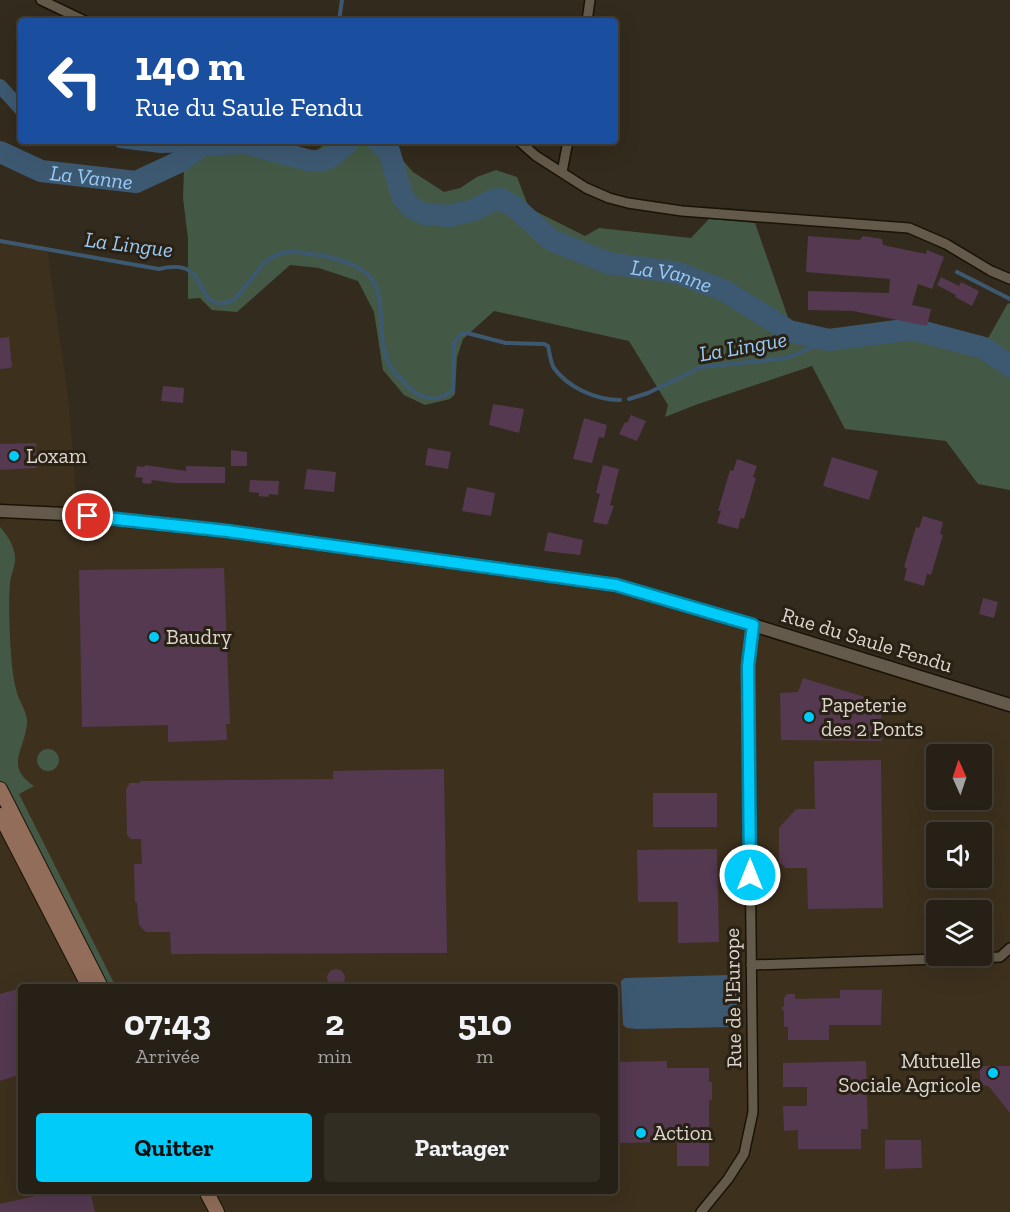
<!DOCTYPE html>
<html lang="fr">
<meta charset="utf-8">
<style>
body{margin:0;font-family:"Zilla Slab",serif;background:#322d23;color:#f1f3f6;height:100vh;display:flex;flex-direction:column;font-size:22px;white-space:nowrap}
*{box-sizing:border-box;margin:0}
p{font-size:20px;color:#a4a3a1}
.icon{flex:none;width:33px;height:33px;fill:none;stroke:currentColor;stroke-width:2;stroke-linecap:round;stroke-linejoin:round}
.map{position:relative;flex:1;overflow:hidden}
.sheet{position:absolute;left:18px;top:984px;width:600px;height:210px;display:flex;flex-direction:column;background:#262016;border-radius:6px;box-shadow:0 6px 24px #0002,0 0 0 2px #423e35}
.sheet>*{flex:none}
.top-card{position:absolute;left:18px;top:18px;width:600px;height:126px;border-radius:6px;box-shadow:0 6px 24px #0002,0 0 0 2px #423e35;background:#1a4fa0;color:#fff;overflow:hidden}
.needle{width:39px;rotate:357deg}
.tools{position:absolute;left:926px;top:744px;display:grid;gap:12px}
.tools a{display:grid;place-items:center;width:66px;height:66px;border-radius:6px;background:#262016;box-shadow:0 6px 24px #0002,0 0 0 2px #423e35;font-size:30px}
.pin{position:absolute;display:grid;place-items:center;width:51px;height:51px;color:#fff;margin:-26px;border:3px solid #fff;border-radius:50%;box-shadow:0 2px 6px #0007}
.me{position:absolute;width:66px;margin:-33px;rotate:0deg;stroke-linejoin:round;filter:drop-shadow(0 0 4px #0008)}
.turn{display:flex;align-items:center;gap:21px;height:126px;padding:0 18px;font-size:27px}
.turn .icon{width:78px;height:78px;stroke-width:2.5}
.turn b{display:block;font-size:42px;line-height:51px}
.eta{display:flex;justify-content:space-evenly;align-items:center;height:102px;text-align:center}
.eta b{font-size:36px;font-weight:800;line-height:42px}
.action{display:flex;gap:12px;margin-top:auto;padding:12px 18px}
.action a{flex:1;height:69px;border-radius:6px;background:#01cbf9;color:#111;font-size:24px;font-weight:800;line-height:69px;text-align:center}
.action a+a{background:#322d23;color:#f1f3f6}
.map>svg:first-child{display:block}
.built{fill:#3d301d;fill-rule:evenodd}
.green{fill:#435945}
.water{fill:#3d5972}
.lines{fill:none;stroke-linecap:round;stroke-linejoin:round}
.stream{stroke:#3d5972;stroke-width:4}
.canal{stroke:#3d5972;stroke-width:14}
.river{stroke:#3d5972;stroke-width:22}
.building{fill:#543951}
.minor-casing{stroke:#1b1307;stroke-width:12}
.tertiary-casing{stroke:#1b1307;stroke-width:15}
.secondary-casing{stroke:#1b1307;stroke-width:16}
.minor{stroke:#635a4b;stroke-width:9}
.tertiary{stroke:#635a4b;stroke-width:12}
.secondary{stroke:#916d5a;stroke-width:14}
.route-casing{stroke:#0184a2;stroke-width:15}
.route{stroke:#01cbf9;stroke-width:10}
.poi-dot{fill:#01cbf9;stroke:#292114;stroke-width:2}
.labels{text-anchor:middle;stroke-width:6;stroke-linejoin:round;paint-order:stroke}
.poi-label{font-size:21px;fill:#dcd6ce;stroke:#292114;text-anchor:start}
.street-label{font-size:21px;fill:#dcd6ce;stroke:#292114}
.water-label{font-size:22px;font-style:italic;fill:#98caf7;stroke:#292114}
</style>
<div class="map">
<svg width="1010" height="1212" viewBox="0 0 1010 1212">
<rect width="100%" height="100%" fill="#332b1d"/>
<path class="built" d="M0 239 47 247 69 404 77 507 513 564 624 584 1010 709V1212H0ZM936 754H981V800H936ZM936 832H981V878H936ZM936 910H981V956H936ZM21 987H615V1191H21Z"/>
<g class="green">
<path d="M185 141H254L313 153 329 141H386L413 172 444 192 460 188 477 177 496 170 517 177 529 208 585 236 599 228 691 238 709 219 755 223 790 323 829 333 913 325 986 342 1008 303 1010 304V490L978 484 946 441 845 429 812 366 698 404 665 417 668 405 629 341 494 311 463 339 457 357 455 394 450 399 425 405 404 395 383 370 374 312 358 281 319 268 290 265 237 312 212 310 200 298 188 299V239L183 198Z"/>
<path d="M0 527C8 536 13 544 15 556 16 565 11 573 10 583 8 605 10 644 12 666 13 674 14 682 16 689 18 700 26 709 27 720 28 746 2 765 34 786L19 794 116 987H103L0 783Z"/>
<circle cx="48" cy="760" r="11"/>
</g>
<path class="water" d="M728 975 737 978 739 985 740 1020 732 1027 637 1029 627 1028 623 1025 621 981 625 978Z"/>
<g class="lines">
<g class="stream">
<path d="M339 21 342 0"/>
<path d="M203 145 206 141"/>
<path d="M0 241 159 269C211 256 193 306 223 303 234 302 237 297 244 288 264 263 270 248 305 253 314 255 324 255 332 258 346 262 363 267 372 279 387 301 376 339 389 364 391 369 396 373 400 378 406 386 411 391 420 395 433 401 442 399 453 390L454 343 461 334 467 333 506 343 544 344 548 346C550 353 550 362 554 368 568 388 597 400 620 400"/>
<path d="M957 272 1010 299"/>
<path d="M629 399 648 393 701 367 787 358 829 340"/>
</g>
<g class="canal">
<path d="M0 86 21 109"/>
<path d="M120 141 161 146 203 145"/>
</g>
<g class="river">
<path id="s1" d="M377 141 389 151 403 198 412 208 425 214 449 216 474 210 493 200 500 199 515 207 551 240 608 263 678 273 725 291 789 331 829 340 912 329 984 348 1010 366"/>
<path id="s2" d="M0 152 41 171 136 182 179 162 203 145 244 143 311 161C330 162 336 153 349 141"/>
</g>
</g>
<g class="building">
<path d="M808 236 860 240 863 236 882 239 883 245 926 254 927 250 944 257 932 289 918 284 912 305 931 309 927 326 853 311 808 310V291L889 293 890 279 806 272Z"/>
<path d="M941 277 959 286 961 282 979 291 972 306 955 297 956 295 937 285Z"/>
<path d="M9 337 12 366 10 368 0 369V338Z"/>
<path d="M163 386 184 388 183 403 161 401Z"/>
<path d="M493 404 524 409 519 433 489 425Z"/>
<path d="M631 415 646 421 637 441 619 434 625 422 627 423Z"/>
<path d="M584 418 607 425 604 438 599 437 592 463 573 459Z"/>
<path d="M36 443 37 468 0 470V444Z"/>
<path d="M428 448 451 452 448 469 425 465Z"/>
<path d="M231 450 247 452V466H231Z"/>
<path d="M832 457 878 471 869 500 823 486Z"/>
<path d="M737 459 757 466 753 477 756 478 744 519 741 518 738 529 717 523 721 511H718L730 470 733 471Z"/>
<path d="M145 465 186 471V466L225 467V483H175L152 480 151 484 142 483 143 478 135 477 137 466 144 467Z"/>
<path d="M603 465 619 469 610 505 614 506 607 525 593 522 600 494 596 493Z"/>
<path d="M307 469 336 472 334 492 304 489Z"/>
<path d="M250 480 279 481 278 495 269 494 268 497 259 496V493L249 492Z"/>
<path d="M467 487 495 493 491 516 462 511Z"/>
<path d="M923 516 943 522 940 534 943 535 931 575 927 574 924 586 904 580 907 568 904 567 916 527 919 528Z"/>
<path d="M548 532 583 540 580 555 544 551Z"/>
<path d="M224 568 230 724H226L227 740 168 742V725L82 727 79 570Z"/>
<path d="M983 598 998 602 994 618 979 614Z"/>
<path d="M803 678 881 702 882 741 781 740 780 693 798 692Z"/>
<path d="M881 760 883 908 808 909 807 868H786L779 862V828L796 809H815L814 761Z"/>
<path d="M444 769 447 953 171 954 170 932H146L139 925 137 903 135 902 134 864H142L141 839H131L127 835 126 789 130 783H140V781L333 779V771Z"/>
<rect x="653" y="793" width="64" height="34"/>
<path d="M717 849 719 942 678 943V902H638L637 850Z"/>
<circle cx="336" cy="978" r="9"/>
<path d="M21 988V1074L0 1081V994Z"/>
<path d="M840 990H882L881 1025H829V1040H788V1027H784V1011L781 1008 784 1006V998L787 994H795V999L840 998Z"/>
<path d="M667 1061V1068H709V1082H712V1100H709V1166H677V1142L615 1143V1062Z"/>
<path d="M866 1061 868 1129H861V1149H798V1130L784 1131 783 1106H807V1087H783V1063Z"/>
<path d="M980 1066H1010V1113L990 1088 988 1086 980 1085Z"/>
<path d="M885 1140H921L922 1168 885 1169Z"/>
<path d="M58 1191H90L95 1212H0V1204Z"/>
</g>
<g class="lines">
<defs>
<g id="minor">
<path d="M41 0 85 21"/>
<path d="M587 21 590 0"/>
<path d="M519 141 536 156 586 188 609 198 628 203 682 211 909 228 946 244 991 271 1010 279"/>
<path d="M562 172 568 141"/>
<path d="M751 965 1000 957 1010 948"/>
<path d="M701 1212 728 1179 744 1154 753 1112 748 666 753 625"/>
</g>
<path id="tertiary" d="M0 511 65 514 227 531 616 585 753 625 1010 705"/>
<g id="secondary">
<path d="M0 789 101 987"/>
<path d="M0 815 89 987"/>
<path d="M206 1191 217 1212"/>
</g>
</defs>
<use href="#minor" class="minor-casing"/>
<use href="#tertiary" class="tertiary-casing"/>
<use href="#secondary" class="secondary-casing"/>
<use href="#minor" class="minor"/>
<use href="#tertiary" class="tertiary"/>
<use href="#secondary" class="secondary"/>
</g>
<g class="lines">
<defs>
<path id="route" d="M88 516 227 531 616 585 753 625 748 666 750 875"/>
</defs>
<use href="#route" class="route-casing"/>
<use href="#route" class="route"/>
</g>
<g class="poi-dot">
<circle cx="14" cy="456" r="6"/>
<circle cx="154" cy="637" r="6"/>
<circle cx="809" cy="717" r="6"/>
<circle cx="993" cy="1073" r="6"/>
<circle cx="641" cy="1133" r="6"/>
</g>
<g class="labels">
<g class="poi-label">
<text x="26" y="463">Loxam</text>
<text x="166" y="644">Baudry</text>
<text x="821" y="712">Papeterie<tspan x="821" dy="24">des 2 Ponts</tspan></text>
<text x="981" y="1068" text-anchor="end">Mutuelle<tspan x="981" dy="24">Sociale Agricole</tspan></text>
<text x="653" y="1140">Action</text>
</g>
<g class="street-label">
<text transform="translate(867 640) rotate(17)" y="7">Rue du Saule Fendu</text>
<text transform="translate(733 998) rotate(-91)" y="7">Rue de l'Europe</text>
</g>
<g class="water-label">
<text dy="8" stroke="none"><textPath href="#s2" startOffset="96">La Vanne</textPath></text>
<text transform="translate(129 244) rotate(7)" y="8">La Lingue</text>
<text dy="8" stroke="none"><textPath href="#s1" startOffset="363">La Vanne</textPath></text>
<text transform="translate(743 346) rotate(-10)" y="8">La Lingue</text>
</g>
</g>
</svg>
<div class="tools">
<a><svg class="needle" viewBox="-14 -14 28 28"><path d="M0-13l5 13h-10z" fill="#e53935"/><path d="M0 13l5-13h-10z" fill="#a4a3a1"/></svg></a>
<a><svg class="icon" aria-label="sound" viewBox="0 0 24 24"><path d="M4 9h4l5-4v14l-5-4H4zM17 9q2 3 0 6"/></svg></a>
<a><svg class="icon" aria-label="layers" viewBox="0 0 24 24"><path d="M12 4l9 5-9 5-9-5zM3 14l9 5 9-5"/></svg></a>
</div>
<div class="pin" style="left:88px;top:516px;background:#d93025"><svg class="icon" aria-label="arrive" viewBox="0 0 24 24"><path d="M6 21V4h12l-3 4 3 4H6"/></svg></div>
<svg class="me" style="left:750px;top:875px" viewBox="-20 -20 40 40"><circle r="17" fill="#01cbf9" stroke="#fff" stroke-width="3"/><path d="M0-11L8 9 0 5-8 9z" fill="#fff"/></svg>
<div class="top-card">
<div class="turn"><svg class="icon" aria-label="left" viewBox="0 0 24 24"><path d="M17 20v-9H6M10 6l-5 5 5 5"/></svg><div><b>140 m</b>Rue du Saule Fendu</div></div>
</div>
<section class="sheet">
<div class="eta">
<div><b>07:43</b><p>Arrivée</p></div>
<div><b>2</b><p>min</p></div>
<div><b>510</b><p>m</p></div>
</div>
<div class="action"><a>Quitter</a><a>Partager</a></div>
</section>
</div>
